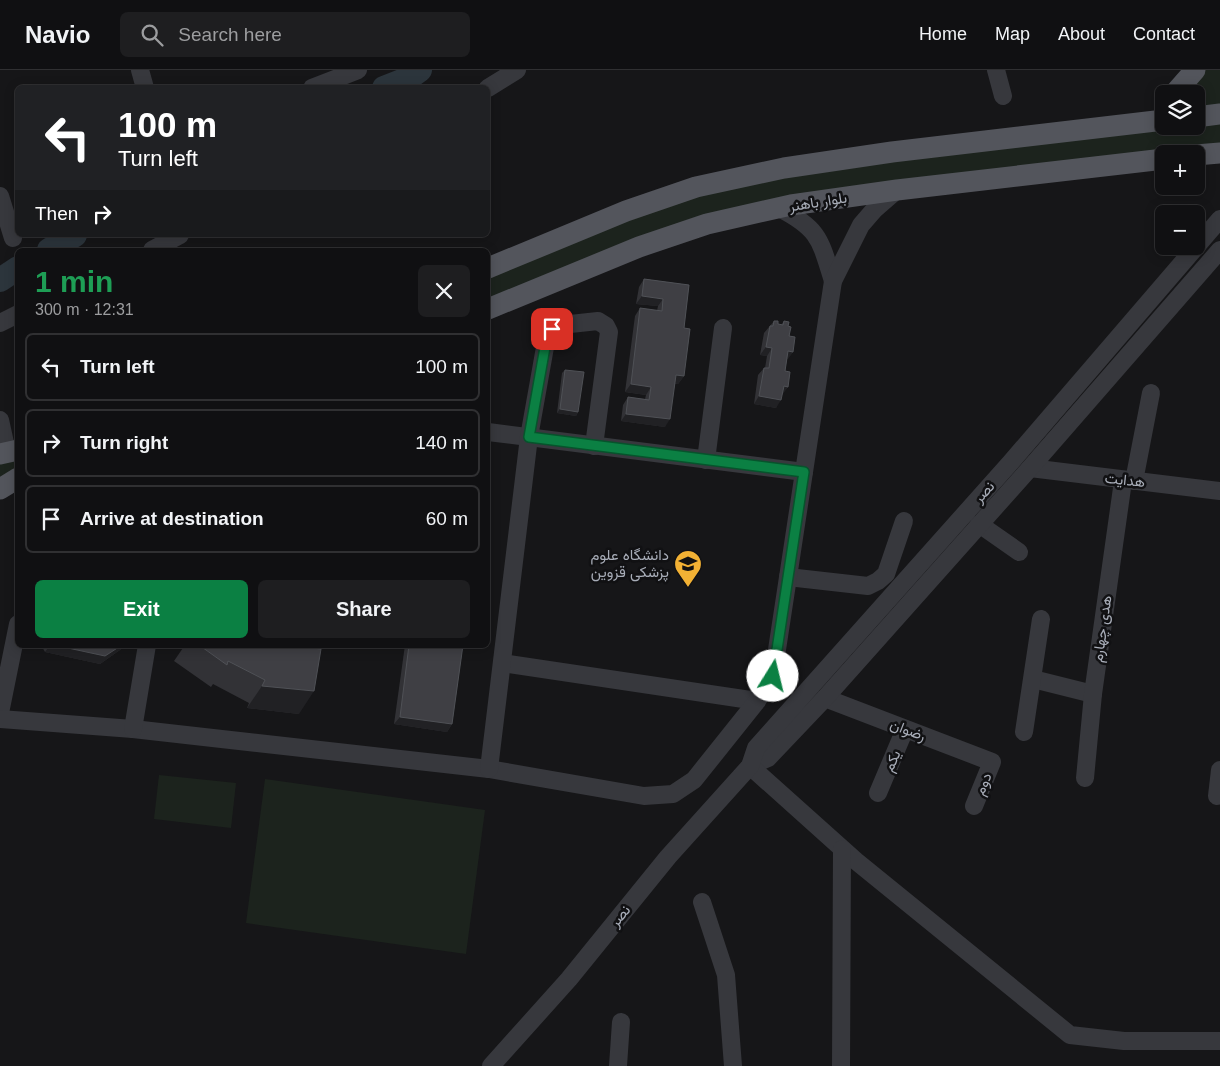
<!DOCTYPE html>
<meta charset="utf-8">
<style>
body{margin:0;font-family:Arial,Vazirmatn,sans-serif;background:#1e1e20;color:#f1f3f6;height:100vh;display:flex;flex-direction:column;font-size:19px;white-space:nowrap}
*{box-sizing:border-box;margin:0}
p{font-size:16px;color:#9c9d9f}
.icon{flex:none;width:28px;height:28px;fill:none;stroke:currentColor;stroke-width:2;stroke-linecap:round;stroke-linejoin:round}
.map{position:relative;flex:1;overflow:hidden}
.drawer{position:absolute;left:15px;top:178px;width:475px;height:400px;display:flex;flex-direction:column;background:#101012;border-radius:8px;box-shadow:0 2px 12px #0003,0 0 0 1px #303032}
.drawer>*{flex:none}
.hud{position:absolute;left:15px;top:15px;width:475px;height:152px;border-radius:8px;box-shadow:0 2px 12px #0003,0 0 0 1px #303032;background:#202124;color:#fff;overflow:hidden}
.fabs{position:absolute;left:1155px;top:15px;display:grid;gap:10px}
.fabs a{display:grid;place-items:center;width:50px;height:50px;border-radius:8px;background:#101012;box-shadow:0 2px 12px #0003,0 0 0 1px #303032;font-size:25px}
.pin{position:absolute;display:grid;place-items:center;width:42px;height:42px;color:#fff;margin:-21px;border-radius:10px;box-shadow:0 2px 8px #0006}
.me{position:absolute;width:55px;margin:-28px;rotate:9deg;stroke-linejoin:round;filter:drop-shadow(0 0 4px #0008)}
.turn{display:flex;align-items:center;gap:18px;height:105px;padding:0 20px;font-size:22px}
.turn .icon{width:65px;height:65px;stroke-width:2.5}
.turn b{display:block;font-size:35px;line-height:42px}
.then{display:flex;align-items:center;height:48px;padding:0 20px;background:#0003;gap:10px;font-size:19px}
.round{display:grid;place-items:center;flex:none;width:52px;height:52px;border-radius:8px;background:#1e1e20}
.headline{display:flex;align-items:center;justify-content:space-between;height:85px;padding:0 20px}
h1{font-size:30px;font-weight:700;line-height:38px;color:#1e9e55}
.primary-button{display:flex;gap:10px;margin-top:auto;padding:10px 20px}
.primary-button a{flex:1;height:58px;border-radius:8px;background:#0b8043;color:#fff;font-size:20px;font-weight:700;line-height:58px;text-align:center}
.primary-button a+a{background:#1e1e20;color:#f1f3f6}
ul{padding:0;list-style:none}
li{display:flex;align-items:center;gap:15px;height:68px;margin:0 10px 8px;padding:0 10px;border:2px solid #303032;border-radius:8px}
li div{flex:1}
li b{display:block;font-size:19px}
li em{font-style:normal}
header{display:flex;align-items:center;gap:30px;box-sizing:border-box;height:70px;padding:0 25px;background:#101012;border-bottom:1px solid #303032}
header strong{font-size:24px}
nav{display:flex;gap:28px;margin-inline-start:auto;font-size:18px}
.search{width:350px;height:45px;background:#1e1e20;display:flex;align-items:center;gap:12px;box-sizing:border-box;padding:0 18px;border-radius:8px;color:#9c9d9f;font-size:19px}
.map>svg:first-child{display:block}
.green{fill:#1c231d}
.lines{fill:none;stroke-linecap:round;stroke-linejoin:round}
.river{stroke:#2c353c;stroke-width:24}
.minor{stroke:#37383d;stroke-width:18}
.major{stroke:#53555c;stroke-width:21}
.wall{fill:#323236}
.shaded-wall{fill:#212124}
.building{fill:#3f3f44;stroke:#4f5156}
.route-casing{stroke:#07532c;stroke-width:12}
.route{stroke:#0b8043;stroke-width:9}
.labels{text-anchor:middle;stroke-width:5;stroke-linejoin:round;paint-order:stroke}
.street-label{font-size:15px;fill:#a8adb8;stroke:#111113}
.poi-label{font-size:15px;fill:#a8adb8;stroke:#111113;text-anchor:end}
</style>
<header>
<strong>Navio</strong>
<div class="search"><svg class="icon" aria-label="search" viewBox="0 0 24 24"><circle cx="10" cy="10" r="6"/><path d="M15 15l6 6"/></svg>Search here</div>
<nav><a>Home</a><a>Map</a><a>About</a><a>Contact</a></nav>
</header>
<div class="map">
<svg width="1220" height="996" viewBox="0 0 1220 996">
<rect width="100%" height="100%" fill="#161618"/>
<g class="green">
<path d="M1195 0H1220V83L1164 84 791 135 488 239V198L696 117 1151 43 1164 33V56H1196V24H1174Z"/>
<path d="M0 389 17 391V408L0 419Z"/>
<path d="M159 705 236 713 231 758 154 749Z"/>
<path d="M265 709 485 740 466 884 246 853Z"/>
</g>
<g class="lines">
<g class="river">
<path d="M384 18 409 8 420 0"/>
<path d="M49 180 75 165"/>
<path d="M0 210 18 198"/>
</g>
<g class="minor">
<path d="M140 0 145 18"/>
<path d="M996 0 1003 26"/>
<path d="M312 18 358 0"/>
<path d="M488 18 517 0"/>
<path d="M0 126 13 168"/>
<path d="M779 138C820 159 820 170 833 211"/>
<path d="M152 180 180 165"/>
<path d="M0 253 18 244"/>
<path d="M0 350 7 382"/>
<path d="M488 362 804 402"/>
<path d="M706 390 723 258"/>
<path d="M1030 398 1220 421"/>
<path d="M1134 411 1151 323"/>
<path d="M979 454 1019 482"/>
<path d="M788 507 868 516 878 511 886 504 904 451"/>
<path d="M502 593 757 631"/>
<path d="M1033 609 1093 624"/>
<path d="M825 628 992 692 974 736"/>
<path d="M0 643 18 554"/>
<path d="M0 649 133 659 489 699 644 726 673 724 694 710 757 631 773 606 833 211 861 155 874 140 897 120"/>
<path d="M133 659 147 575"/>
<path d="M1024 662 1041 549"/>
<path d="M750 696 768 688 825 628 1030 398 1220 180"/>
<path d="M750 696 856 791 1070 965 1124 971H1220"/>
<path d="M489 699 529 367 547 266 552 259 561 255 598 251 606 256 609 262 594 376"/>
<path d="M1085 708 1093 624 1123 411"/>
<path d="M878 723 905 659"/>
<path d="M1217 726 1220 700"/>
<path d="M702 832 726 905 733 996"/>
<path d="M491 996 569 909 668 787 750 696 756 678 1011 392 1220 149"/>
<path d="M618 996 621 952"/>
<path d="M841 996 842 779"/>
</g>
<g class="major">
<path d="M1174 24 1195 0"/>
<path d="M1196 47 1220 44"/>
<path d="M1196 85 1220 83"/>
<path d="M488 198 626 141 696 117 784 98 892 82 1164 50"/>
<path d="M488 239 639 177 707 154 791 135 897 120 1164 89"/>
<path d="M0 384 18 380"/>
<path d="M0 419 18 408"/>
</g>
</g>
<g class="wall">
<path d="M644 209 689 215 684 258V306L678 314H675L665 357 621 351 623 335 628 327 645 329 646 325 625 322 635 246 640 238 657 241 658 236 636 234 639 217Z"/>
<path d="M774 251 778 254 781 255 784 251 788 256 793 282 787 289 785 301 788 317 782 324 776 338 754 334 758 305 764 298H765L767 286 760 285 764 263Z"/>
<path d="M565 300 578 342 576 346 557 343 562 303Z"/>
<path d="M41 575H127L100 594 45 582Z"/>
<path d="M185 575H273L277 577 299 644 247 638 249 633 213 614 211 617 174 591Z"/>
<path d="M405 575H463L452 654 447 662 394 654Z"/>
</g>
<g class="shaded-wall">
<path d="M642 226 663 229 658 236 636 234Z"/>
<path d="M766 277 772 278 767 286 760 285Z"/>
<path d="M788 281 793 282 788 289H783Z"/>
<path d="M676 305 684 306 678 314 670 313Z"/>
<path d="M631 314 651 317 646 325 625 322Z"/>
<path d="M784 316 788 317 782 325Z"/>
<path d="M759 326 781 330 776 338 754 334Z"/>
<path d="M560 339 578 342 576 346 557 343Z"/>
<path d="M626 344 670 349 665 357 621 351Z"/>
<path d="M50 575H127L100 594 45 582Z"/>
<path d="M262 616 314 621 299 644 247 638Z"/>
<path d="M400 647 452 654 447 662 394 654Z"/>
</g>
<g class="building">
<path d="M644 209 689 215 684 258 690 259 684 306 676 305 670 349 626 344 628 327 649 330 651 317 631 314 640 238 662 241 663 229 642 226Z"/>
<path d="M774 251H778V254L783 255 784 251 789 252 788 256 791 257 789 266 795 267 793 282 788 281 785 301 790 302 788 317 784 316 781 330 759 326 764 298H769L772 278 766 277 770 256H773Z"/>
<path d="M565 300 584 302 578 342 560 339Z"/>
<path d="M54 575H122L105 586Z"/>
<path d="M199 575H273L277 577 279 575H286L321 579 314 621 262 616 265 610 228 591 227 595Z"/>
<path d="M409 575H463L452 654 400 647Z"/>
</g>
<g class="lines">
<defs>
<path id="route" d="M552 259 547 266 529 367 804 402 773 606"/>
</defs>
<use href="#route" class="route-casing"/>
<use href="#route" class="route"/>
</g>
<defs>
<symbol id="university-pin" viewBox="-11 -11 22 30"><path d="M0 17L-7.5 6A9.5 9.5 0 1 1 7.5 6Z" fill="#f2b134" stroke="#111113"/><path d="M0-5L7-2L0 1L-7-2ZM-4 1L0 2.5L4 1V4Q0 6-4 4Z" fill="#111"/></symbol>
</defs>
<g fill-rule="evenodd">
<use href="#university-pin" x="672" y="478" width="32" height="43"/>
</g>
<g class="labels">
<g class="street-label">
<text transform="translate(818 132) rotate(-9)" y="5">بلوار باهنر</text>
<text transform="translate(1125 410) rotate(6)" y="5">هدایت</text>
<text transform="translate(984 422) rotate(-48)" y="5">نصر</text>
<text transform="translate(1102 559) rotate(-82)" y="5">هدی چهارم</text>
<text transform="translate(908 660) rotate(21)" y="5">رضوان</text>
<text transform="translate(892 691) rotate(-67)" y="5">یکم</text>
<text transform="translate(983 714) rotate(-67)" y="5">دوم</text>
<text transform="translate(620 846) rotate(-51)" y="5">نصر</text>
</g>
<g class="poi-label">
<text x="669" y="490">دانشگاه علوم<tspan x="669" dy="17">پزشکی قزوین</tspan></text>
</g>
</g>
</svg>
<div class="fabs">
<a><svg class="icon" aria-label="layers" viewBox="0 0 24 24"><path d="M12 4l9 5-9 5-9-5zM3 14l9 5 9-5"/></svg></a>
<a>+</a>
<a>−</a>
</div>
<div class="pin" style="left:552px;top:259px;background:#d93025"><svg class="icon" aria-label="arrive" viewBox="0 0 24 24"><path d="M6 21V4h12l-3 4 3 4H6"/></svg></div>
<svg class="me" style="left:773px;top:606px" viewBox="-20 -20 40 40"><circle r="19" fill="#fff"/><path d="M0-13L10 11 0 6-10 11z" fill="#0b8043"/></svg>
<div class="hud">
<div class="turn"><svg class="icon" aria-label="left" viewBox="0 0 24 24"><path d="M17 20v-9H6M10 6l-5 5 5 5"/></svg><div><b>100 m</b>Turn left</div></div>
<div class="then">Then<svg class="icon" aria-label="right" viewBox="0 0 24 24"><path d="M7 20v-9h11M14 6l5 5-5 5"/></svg></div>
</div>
<section class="drawer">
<div class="headline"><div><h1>1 min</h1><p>300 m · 12:31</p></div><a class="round"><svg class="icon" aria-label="close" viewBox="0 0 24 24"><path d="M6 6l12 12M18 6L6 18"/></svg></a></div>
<ul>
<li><svg class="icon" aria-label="left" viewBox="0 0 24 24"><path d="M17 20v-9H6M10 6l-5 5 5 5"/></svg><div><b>Turn left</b></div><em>100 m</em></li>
<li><svg class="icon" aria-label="right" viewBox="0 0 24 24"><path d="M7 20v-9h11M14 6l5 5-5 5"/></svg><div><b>Turn right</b></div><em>140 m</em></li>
<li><svg class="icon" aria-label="arrive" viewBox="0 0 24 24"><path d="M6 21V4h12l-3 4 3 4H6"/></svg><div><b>Arrive at destination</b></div><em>60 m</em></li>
</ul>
<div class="primary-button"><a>Exit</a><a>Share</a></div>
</section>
</div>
